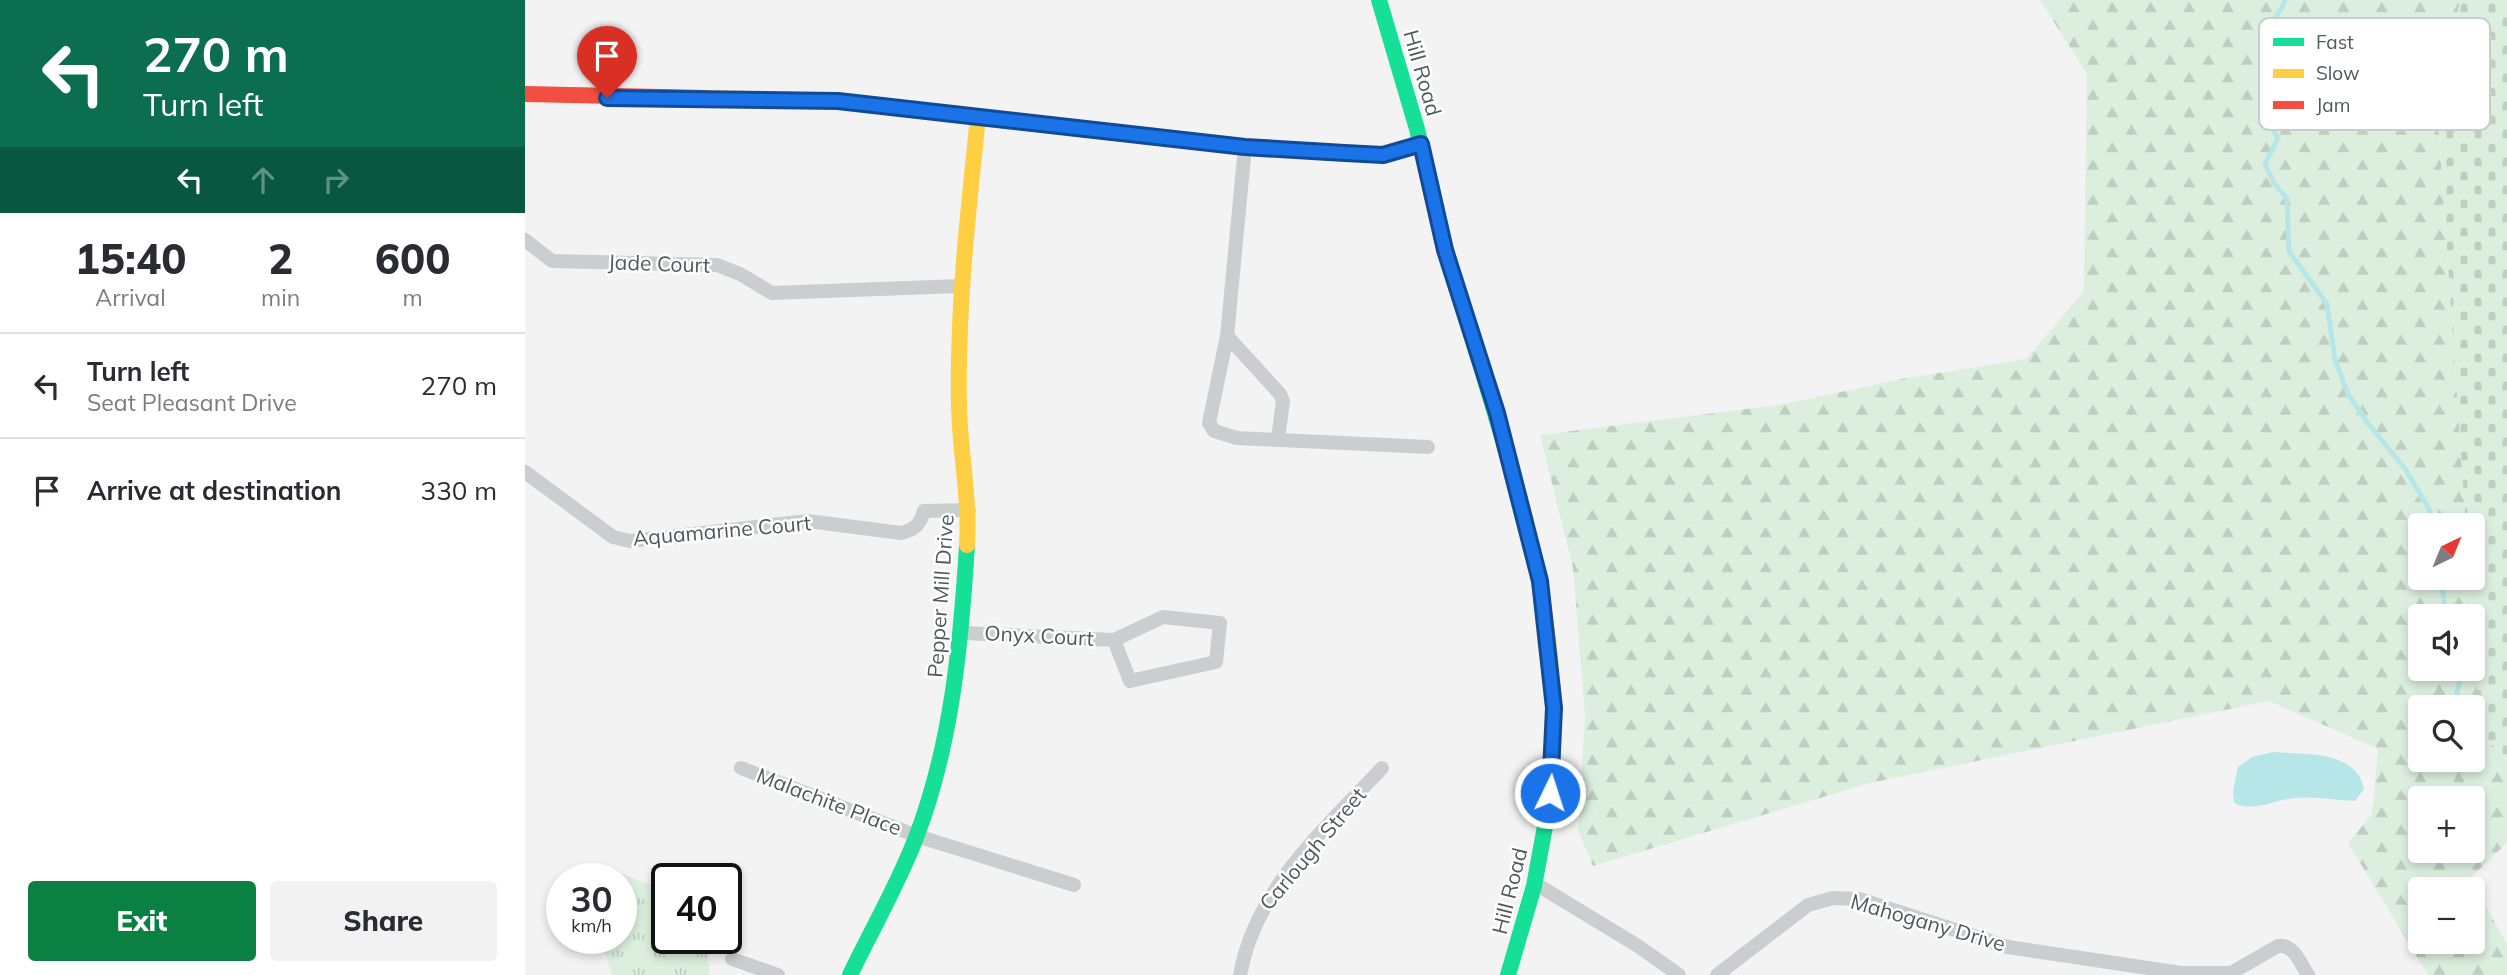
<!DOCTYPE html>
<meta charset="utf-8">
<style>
body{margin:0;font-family:Mulish,sans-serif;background:#f2f2f3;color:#2b2b33;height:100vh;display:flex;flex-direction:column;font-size:26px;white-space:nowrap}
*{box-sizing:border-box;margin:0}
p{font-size:23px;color:#7c7c81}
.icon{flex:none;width:38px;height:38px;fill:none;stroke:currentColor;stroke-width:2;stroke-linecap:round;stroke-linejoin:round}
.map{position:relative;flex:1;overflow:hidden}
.drawer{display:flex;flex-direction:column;background:#fff;width:525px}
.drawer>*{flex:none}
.guide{background:#0b6e4f;color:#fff;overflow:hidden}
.needle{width:46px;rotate:43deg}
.tools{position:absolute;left:1883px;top:513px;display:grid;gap:14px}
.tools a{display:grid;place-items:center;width:77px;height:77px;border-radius:7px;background:#fff;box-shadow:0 4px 10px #0003;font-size:35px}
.speed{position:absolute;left:21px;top:863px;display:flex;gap:14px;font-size:35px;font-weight:700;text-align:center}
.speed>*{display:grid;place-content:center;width:91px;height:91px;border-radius:50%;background:#fff;box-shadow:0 4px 10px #0003;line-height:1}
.speed small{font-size:18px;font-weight:400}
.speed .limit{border:4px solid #111;border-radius:10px;background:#fff;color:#111}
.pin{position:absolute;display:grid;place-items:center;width:60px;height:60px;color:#fff;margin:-72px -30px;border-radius:50% 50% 50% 0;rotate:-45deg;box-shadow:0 0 7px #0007}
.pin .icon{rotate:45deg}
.me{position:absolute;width:77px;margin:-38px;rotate:4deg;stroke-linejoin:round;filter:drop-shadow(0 0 5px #0008)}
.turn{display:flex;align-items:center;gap:24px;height:147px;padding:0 28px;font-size:32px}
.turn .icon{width:91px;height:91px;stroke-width:2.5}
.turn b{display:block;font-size:49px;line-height:60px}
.lanes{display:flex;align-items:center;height:66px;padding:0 28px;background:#0003;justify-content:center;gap:35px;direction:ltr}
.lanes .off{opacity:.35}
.eta{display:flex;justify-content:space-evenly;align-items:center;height:119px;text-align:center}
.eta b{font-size:42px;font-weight:800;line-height:49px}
.action{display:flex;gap:14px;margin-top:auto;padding:14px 28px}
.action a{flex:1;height:80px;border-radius:7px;background:#0b8043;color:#fff;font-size:28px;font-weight:800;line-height:80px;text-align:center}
.action a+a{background:#f2f2f3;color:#2b2b33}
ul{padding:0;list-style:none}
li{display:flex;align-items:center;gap:21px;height:105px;padding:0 28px;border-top:2px solid #e1e1e2}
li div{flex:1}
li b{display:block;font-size:26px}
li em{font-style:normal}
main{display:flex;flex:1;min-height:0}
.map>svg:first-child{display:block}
.forest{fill:url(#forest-firs);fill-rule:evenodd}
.cemetery{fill:url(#cemetery-stones)}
.park{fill:url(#park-tufts)}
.water{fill:#b6e6e7}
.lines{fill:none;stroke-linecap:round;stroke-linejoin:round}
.stream{stroke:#b6e6e7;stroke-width:5}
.street{stroke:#cbcecf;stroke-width:14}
.fast{stroke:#16e098;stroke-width:16}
.slow{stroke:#ffcf43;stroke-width:16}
.jam{stroke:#f24e42;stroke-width:16}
.route-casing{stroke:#114b97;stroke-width:18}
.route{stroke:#1a73e8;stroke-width:12}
.labels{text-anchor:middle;stroke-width:5;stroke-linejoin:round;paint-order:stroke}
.street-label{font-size:21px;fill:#4c595e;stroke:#fff}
.key{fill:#fff;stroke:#c9cdcf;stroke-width:2}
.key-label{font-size:19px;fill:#4c595e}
</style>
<main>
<section class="drawer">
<div class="guide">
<div class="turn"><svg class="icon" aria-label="left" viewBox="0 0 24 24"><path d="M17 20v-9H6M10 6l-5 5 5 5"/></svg><div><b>270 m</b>Turn left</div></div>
<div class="lanes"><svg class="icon" aria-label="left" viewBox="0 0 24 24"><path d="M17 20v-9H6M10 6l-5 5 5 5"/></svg><svg class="icon off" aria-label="ahead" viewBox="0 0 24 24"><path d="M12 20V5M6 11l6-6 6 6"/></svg><svg class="icon off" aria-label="right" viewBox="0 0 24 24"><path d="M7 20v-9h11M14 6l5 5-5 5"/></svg></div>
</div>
<div class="eta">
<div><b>15:40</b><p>Arrival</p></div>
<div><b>2</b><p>min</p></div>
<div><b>600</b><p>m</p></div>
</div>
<ul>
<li><svg class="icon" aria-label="left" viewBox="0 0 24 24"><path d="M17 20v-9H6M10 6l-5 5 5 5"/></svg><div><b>Turn left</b><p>Seat Pleasant Drive</p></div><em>270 m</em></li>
<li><svg class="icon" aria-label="arrive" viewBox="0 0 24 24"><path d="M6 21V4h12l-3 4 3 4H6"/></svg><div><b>Arrive at destination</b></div><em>330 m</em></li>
</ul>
<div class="action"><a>Exit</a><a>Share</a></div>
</section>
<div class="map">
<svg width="1982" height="975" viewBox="0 0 1982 975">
<defs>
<pattern id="forest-firs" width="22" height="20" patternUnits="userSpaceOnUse" patternTransform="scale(1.75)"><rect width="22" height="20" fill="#dcefdf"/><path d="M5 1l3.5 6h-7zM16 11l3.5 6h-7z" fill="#becfc2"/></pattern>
<pattern id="cemetery-stones" width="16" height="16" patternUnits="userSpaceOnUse" patternTransform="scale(1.75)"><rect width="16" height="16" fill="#dcefdf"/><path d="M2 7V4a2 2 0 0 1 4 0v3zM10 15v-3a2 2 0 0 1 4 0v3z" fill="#becfc2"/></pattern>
<pattern id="park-tufts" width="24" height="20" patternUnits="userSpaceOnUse" patternTransform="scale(1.75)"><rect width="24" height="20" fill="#dcefdf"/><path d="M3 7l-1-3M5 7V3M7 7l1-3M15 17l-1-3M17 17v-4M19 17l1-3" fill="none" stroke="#becfc2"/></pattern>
</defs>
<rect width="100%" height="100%" fill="#f4f3f3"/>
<path class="forest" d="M1515 0H1935L1913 121 1941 525H1895V578H1945L1947 616H1895V668H1948V621L1955 731 1982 760V843L1945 878 1982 944V975H1903L1823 843 1847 814 1853 749 1744 701 1345 783 1068 866 1053 830 1060 716 1048 568 1015 435 1260 404 1376 379 1501 359 1559 291 1562 74ZM1895 707H1948V760H1895ZM1895 798H1948V850H1895ZM1895 889H1948V942H1895Z"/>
<path class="cemetery" d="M1935 0H1982V759L1955 731 1945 578H1948V525H1941L1913 121Z"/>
<path class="park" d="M82 868 142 891V938H181L185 975H87L75 938H96V878H61Z"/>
<path class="water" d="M1748 752C1781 755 1831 750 1839 789L1830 801C1807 800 1785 795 1763 799 1744 802 1727 812 1709 803L1708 791 1713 767 1727 757Z"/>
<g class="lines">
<g class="stream">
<path d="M1760 0C1757 12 1746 21 1742 33 1731 61 1736 113 1753 138L1740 164 1749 183 1762 199 1764 251 1802 304 1810 360 1823 394 1842 422 1881 470 1904 509 1908 525"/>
<path d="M1916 578 1921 616"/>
<path d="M1928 707 1935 681 1932 668"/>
</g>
<g class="street">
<path d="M720 147 702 336 755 394 758 401 753 439"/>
<path d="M0 240 27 261 192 265 215 274 247 293 435 286"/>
<path d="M702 336 684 423 689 431 712 438 903 447"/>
<path d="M0 472 88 537 105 541 283 521 376 533C389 530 395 525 399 511L444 510"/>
<path d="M438 633 589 640 638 617 695 623 691 662 605 681 589 640"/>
<path d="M216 768 392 836 549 885"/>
<path d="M1011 884 1113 946 1154 975"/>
<path d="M207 959 253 975"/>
<path d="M715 975C730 889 800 829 857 768"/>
<path d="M1192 975 1283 905 1308 898 1334 899 1483 947 1656 973H1706L1753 946C1769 944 1775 963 1783 975"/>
</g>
<g class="fast">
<path d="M854 0 892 129 921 250 987 470"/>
<path d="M482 120 720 147 858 155 896 144"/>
<path d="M325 975C347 929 374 883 392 835 427 742 436 643 442 545"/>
<path d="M983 975 1009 886 1023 810"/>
</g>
<g class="slow">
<path d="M180 98 313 101 482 120"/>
<path d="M987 470C1019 581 1039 695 1023 810"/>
<path d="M442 545C445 498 435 453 434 406 432 309 443 213 453 117"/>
</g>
<path class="jam" d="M0 94 180 98"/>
</g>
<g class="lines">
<defs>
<path id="route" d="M82 98 313 101 720 147 820 153 858 155 896 144 920 250 972 413 1015 581 1029 708 1025 793"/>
</defs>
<use href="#route" class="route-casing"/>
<use href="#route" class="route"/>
</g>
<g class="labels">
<g class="street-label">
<text transform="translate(897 73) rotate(74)" y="7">Hill Road</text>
<text transform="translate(134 264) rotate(2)" y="7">Jade Court</text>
<text transform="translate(197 531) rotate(-5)" y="7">Aquamarine Court</text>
<text transform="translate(416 596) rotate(-86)" y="7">Pepper Mill Drive</text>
<text transform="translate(514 636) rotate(3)" y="7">Onyx Court</text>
<text transform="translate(304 802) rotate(21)" y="7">Malachite Place</text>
<text transform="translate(788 849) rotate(-50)" y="7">Carlough Street</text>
<text transform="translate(985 891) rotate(-76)" y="7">Hill Road</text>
<text transform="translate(1403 923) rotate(16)" y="7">Mahogany Drive</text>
</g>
</g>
<rect x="1734" y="18" width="231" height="112" rx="10" class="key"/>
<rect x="1748" y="38" width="31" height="8" fill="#16e098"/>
<rect x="1748" y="69" width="31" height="9" fill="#ffcf43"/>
<rect x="1748" y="101" width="31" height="8" fill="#f24e42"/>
<g class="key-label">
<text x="1791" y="49">Fast</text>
<text x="1791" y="80">Slow</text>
<text x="1791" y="112">Jam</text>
</g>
</svg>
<div class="tools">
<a><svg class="needle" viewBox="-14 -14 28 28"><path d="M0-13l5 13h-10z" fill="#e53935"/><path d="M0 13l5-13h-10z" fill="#7c7c81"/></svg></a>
<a><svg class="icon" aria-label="sound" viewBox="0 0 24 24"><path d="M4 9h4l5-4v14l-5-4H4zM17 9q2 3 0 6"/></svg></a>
<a><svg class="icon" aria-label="search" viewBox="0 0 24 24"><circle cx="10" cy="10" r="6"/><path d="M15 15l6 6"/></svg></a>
<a>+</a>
<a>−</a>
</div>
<div class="speed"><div>30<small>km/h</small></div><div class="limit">40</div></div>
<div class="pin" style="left:82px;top:98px;background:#d93025"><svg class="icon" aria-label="arrive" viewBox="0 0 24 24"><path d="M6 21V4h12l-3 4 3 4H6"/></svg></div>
<svg class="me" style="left:1025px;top:793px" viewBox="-20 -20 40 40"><circle r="17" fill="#1a73e8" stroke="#fff" stroke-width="3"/><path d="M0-11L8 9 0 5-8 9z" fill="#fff"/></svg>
</div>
</main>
